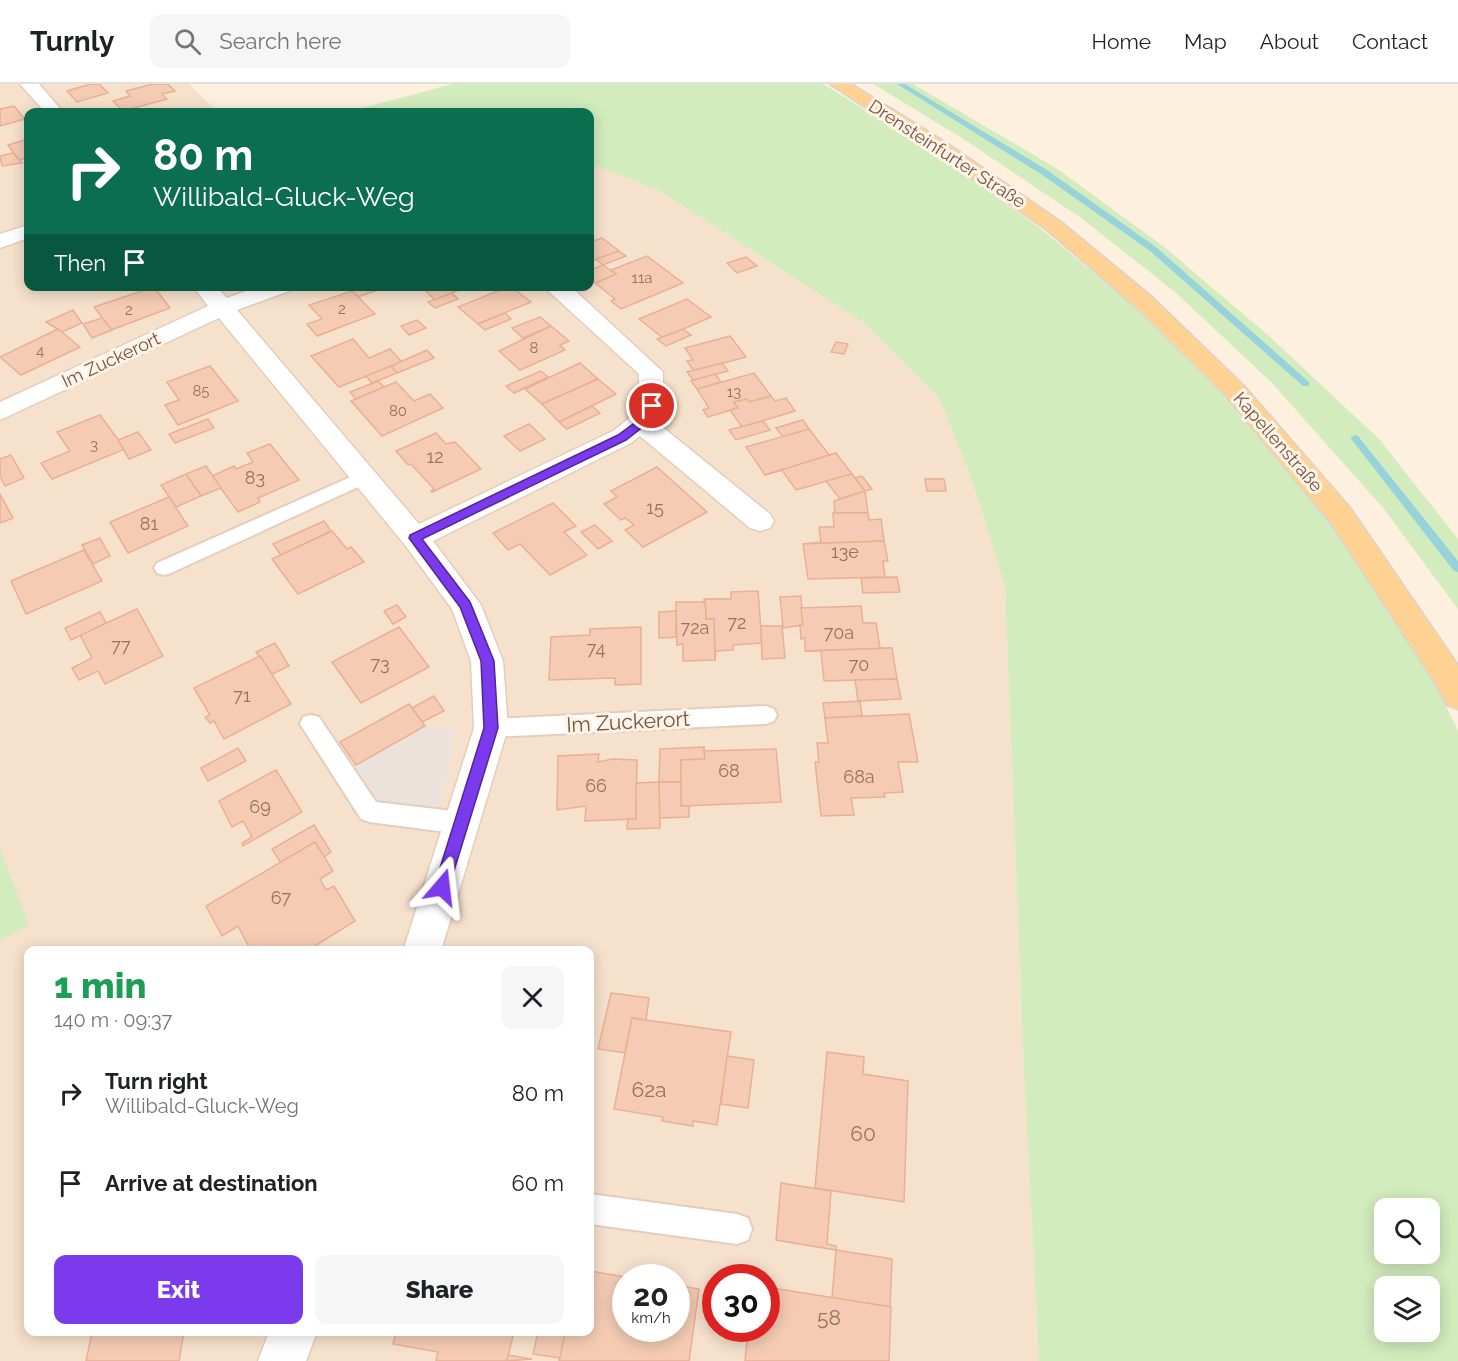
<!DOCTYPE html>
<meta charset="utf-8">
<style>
body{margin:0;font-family:Raleway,sans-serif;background:#f6f6f6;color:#202124;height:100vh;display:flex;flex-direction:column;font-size:22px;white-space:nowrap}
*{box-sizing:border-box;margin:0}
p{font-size:20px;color:#757577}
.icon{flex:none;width:33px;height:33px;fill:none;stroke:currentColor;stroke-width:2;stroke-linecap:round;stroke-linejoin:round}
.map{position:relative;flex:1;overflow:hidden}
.drawer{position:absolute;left:24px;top:862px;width:570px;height:390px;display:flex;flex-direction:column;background:#fff;border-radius:12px;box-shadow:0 3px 15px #0003}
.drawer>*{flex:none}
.hud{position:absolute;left:24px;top:24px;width:570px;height:183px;border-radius:12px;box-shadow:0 3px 15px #0003;background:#0b6e4f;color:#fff;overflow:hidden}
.buttons{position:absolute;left:1374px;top:1114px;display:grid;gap:12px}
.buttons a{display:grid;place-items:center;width:66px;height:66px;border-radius:12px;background:#fff;box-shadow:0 3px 15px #0003;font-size:30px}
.speed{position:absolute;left:612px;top:1180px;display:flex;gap:12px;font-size:30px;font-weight:700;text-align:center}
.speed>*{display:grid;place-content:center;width:78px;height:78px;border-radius:50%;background:#fff;box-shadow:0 3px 15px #0003;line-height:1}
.speed small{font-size:15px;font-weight:400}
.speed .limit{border:9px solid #d22;background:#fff;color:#111}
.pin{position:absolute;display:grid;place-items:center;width:51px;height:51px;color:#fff;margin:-26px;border:3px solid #fff;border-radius:50%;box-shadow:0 2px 6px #0007}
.me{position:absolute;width:66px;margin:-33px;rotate:17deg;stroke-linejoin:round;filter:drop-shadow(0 0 4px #0008)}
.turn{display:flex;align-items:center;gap:21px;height:126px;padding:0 30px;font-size:27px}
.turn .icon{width:78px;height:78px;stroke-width:2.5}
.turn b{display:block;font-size:42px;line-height:51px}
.then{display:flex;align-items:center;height:57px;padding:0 30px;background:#0003;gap:12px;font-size:22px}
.round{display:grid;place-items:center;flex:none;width:63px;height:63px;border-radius:12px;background:#f6f6f6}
.head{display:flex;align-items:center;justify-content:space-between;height:102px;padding:0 30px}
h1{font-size:36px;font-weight:800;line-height:45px;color:#1e9e55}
.button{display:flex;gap:12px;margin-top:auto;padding:12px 30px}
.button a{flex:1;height:69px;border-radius:12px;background:#7c3aed;color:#fff;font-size:24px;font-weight:800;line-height:69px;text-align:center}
.button a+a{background:#f6f6f6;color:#202124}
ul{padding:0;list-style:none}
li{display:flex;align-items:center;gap:18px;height:90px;padding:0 30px}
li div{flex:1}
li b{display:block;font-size:22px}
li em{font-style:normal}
header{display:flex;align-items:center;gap:36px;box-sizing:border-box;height:84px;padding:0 30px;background:#fff;border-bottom:2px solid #e0e0e0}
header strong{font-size:28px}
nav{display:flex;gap:33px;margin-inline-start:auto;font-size:21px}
.search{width:420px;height:54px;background:#f6f6f6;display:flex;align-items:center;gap:15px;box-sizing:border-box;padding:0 21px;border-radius:12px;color:#757577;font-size:22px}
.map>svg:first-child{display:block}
.residential{fill:#f6e1cc;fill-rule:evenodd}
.industrial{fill:#ebe2db}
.green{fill:#d2ecbd;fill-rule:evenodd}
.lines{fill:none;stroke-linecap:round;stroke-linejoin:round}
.stream{fill:#98d3db;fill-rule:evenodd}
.building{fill:#f5cbb4;stroke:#e9b093;stroke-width:1.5}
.lane-casing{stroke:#e4cdbd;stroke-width:4}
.street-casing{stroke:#e4cdbd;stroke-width:3}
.primary-casing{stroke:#dbd3cf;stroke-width:3}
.lane{fill:#fff;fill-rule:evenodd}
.street{fill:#fff;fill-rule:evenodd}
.primary{fill:#ffd294;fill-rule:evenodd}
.route{fill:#7c3aed;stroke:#51269a;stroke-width:1.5}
.labels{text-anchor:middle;stroke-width:6;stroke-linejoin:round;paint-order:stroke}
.far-number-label{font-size:15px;fill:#957261}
.far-street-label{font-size:18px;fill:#755445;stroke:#fff4e6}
.number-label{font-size:18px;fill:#957261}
.street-label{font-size:21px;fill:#755445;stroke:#fff4e6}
.near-number-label{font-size:21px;fill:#957261}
</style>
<header>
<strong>Turnly</strong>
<div class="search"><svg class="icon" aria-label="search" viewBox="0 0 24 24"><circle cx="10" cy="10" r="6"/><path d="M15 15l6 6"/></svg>Search here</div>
<nav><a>Home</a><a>Map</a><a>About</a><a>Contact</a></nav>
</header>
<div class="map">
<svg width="1458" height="1277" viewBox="0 0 1458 1277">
<rect width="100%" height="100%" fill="#fef0de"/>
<path class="residential" d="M0 0H189L218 28H28V202H590V79L660 107 864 239 939 314 972 396 1005 503 1024 986 1039 1277H0ZM28 867H590V1248H28ZM626 1194H676V1245H626ZM716 1194H766V1245H716Z"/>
<path class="industrial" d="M409 620 426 644 455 642 449 683 437 726 380 719 340 658Z"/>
<g class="green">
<path d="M453 0H823L929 65 1041 145 1131 220 1221 309 1327 435 1426 582 1458 647V1277H1039L1024 986 1005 503 972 396 939 314 864 239 660 107 590 79V28H347ZM1384 1125H1430V1170H1384ZM1384 1203H1430V1248H1384Z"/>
<path d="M873 0H913L1056 84 1163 162 1269 252 1379 355 1458 455V525L1384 425 1272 299 1175 208 1081 134 962 54Z"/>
<path d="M0 764 29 841 0 857Z"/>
</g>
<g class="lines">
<g class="stream">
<path d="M897 0H905L1047 86 1156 163 1309 298V302H1303L1150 167 1041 90Z"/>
<path d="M1355 351 1358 352 1458 477V488L1454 487 1352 356 1350 354Z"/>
</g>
</g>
<g class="building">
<path d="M91 0H99L108 9 77 18 67 7Z"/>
<path d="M153 0H168L175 7 162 10 167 15 123 27 113 17 130 12 126 7Z"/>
<path d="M14 22 25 35 0 42V25Z"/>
<path d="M28 55V74L19 76 8 61Z"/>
<path d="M13 69 22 79 2 82 0 72Z"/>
<path d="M602 154 619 167 590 178V158Z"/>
<path d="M619 167 626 172 603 181 596 175Z"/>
<path d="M647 172 683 199 621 225 611 217 615 215 595 199 616 190 611 186Z"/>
<path d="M746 173 757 182 737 189 727 179Z"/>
<path d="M603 181 616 190 595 199 590 195V186Z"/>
<path d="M347 202H386V203L358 213Z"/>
<path d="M421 202H468L435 216Z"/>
<path d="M510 202 531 218 478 240 458 223Z"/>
<path d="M154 203 170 224 111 246 94 223Z"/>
<path d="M352 207 375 230 317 252 307 240 322 235 309 221Z"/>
<path d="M452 209 458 215 435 224 428 218Z"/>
<path d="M687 215 711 233 663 254 639 235Z"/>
<path d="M73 226 82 239 62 248 46 238Z"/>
<path d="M505 229 511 235 485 246 478 240Z"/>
<path d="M540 233 551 242 523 254 512 244Z"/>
<path d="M102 234 112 246 92 254 83 240Z"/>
<path d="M417 236 426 244 409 251 401 242Z"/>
<path d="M551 242 569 257 560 261 565 266 520 286 499 267Z"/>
<path d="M58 245 80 263 21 291 0 273Z"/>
<path d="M683 245 691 251 666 262 657 255Z"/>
<path d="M730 252 746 273 694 287 687 277 693 276 685 264Z"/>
<path d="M353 255 369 274 390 265 402 278 339 303 311 272Z"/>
<path d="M836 258 848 260 844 270 831 268Z"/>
<path d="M427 266 434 274 397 289 391 282Z"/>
<path d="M580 279 598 295 542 320 525 305Z"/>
<path d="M722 279 728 287 693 296 687 288Z"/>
<path d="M210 282 238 317 178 341 165 321 179 316 167 298Z"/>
<path d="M391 282 397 289 372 299 366 292Z"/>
<path d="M541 287 548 293 514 309 506 302Z"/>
<path d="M754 289 771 312 749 318 747 315 734 318 738 324 708 333 703 326 709 324 697 305Z"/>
<path d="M715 290 721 298 697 305 691 297Z"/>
<path d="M598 295 616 310 559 338 542 320Z"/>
<path d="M378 297 384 303 356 315 350 308Z"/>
<path d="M396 298 414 317 430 310 443 324 382 352 351 317Z"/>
<path d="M771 312 775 317 786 314 795 327 742 343 730 326 738 324 734 318 747 315 749 318Z"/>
<path d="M592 322 600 329 567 345 559 338Z"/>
<path d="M100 331 125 365 52 395 41 379 70 367 57 348Z"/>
<path d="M208 335 214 344 175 359 169 350Z"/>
<path d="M803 336 809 345 783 353 776 344Z"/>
<path d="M763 337 770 346 736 356 729 346Z"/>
<path d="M529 340 545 355 520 367 504 352Z"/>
<path d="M809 345 829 371 836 369 765 391 746 363Z"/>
<path d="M138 348 151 366 129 375 118 356Z"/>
<path d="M436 349 446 360 455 358 481 385 432 408 431 407 434 405 411 380 408 381 396 367Z"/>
<path d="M270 360 299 396 258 414 260 418 238 428 212 392 234 382 236 385 253 378 247 369Z"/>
<path d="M836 369 852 390 796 406 782 386 765 391Z"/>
<path d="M11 371 24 394 5 402 0 392V375Z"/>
<path d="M206 382 221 404 201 412 186 390Z"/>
<path d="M657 383 707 428 643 463 625 446 634 441 625 434 621 436 604 420 617 413 611 407Z"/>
<path d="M186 390 201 412 176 423 161 401Z"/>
<path d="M852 390 865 407 840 415 826 397Z"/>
<path d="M862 392 872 405 865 407 855 394Z"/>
<path d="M925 395H944L946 407H927Z"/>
<path d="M865 407 868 429H835L834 417Z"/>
<path d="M0 410 13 434 0 439Z"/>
<path d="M169 413 188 442 128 469 110 438Z"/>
<path d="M553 419 576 442 564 448 587 471 550 491 520 460 508 466 493 449Z"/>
<path d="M833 429H868L869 436 881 435 884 457 803 460 821 458 819 443H834Z"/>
<path d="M324 437 331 447 281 471 273 460Z"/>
<path d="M595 441 612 457 598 465 581 448Z"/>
<path d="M332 447 347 465 351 463 364 478 298 510 272 475Z"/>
<path d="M100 454 110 472 93 480 82 461Z"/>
<path d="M884 457 888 477H883L885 493 808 495 803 460Z"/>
<path d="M84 466 102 497 26 530 11 497Z"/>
<path d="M897 493 900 508 863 509 861 494Z"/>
<path d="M758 507 762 559 733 561V566L716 567 715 576 714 535H706L705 515H731V508Z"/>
<path d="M801 512 803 541 783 544 780 513Z"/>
<path d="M704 515H705L706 535H714L715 576 683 577V560L677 561 676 518H704Z"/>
<path d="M397 521 406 533 393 540 384 527Z"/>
<path d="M861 522 863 539H876L880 564H892L805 567V554L801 555 800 541H803L801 524Z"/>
<path d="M137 525 163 572 105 600 98 587 79 596 72 584 92 574 80 551Z"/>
<path d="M676 527V553L659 554V528Z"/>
<path d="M100 528 106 539 71 556 65 544Z"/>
<path d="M761 542H782L785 574 762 575Z"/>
<path d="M399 543 429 583 361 619 332 578Z"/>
<path d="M641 543V600L615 601V594L549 596 551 553 590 551V545Z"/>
<path d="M275 559 289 582 272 590 256 568Z"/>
<path d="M892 564 897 595 824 597 821 567H805Z"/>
<path d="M260 572 291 620 224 655 214 637 210 639 205 633 210 631 194 604Z"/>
<path d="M897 595 901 615 858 617 855 596Z"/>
<path d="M434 612 444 627 422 638 412 624Z"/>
<path d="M860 617 862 632 825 634 823 619Z"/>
<path d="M409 620 425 642 356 681 340 658Z"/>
<path d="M909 630 918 678H898L903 708 884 709 885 713 851 714 854 731 821 732 815 678H819L817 659H828L825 634Z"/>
<path d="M704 663 705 675 681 676V698H659L660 665Z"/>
<path d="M238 664 246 677 208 697 201 684Z"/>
<path d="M776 665 781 718 681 722V676L705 675 704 667Z"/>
<path d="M599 670 598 678 612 675 637 676 636 735 585 737 586 722 557 726 558 672Z"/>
<path d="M276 686 302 728 243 762 242 759 252 753 243 737 232 743 219 717Z"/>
<path d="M659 698H681V722H689V733L659 734Z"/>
<path d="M659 698 660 744 627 745 628 735H636V699Z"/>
<path d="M314 741 331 768 324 773 315 758 281 779 272 765Z"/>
<path d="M315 758 333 787 320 795 326 806 334 802 355 837 307 867H251L238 842 222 852 206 822Z"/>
<path d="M611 909 649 914 646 936 632 934 625 969 598 965Z"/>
<path d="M632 934 731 948 717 1041 693 1037V1042L662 1037 663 1033 614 1025Z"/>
<path d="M827 968 864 973 863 990 908 997 904 1118 815 1104Z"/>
<path d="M727 972 754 976 748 1024 721 1020Z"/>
<path d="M781 1099 831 1107 827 1160 836 1162V1166L776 1156Z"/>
<path d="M836 1166 892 1175 890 1223 832 1214Z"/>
<path d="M590 1187 631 1194H626V1245H676V1201L699 1205 689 1277H559L565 1248H590Z"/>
<path d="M766 1203 891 1223 889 1277H745L748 1245H766Z"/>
<path d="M92 1248H184L179 1277H86Z"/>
<path d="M396 1248H514L507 1277H436L438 1268 393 1260Z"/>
<path d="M538 1248H565L560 1274 533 1270Z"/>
<path d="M508 1271 532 1275 507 1277Z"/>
</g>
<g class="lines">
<defs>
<g id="lane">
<path d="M364 387 371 389 373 393 371 397 171 489 164 491 157 489 154 484 157 479Z"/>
<path d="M766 622 774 625 777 631 774 637 766 640 491 653 483 651 480 644 483 637 491 635Z"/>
<path d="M311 631 319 633 376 718 462 728 471 731 474 739 471 747 462 750 369 738 361 735 300 640 303 633Z"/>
<path d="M590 1110 737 1130 748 1134 752 1145 748 1156 737 1160 590 1140Z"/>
</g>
<g id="street">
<path d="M20 0H39L63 28H45Z"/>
<path d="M28 141V154L0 164V150Z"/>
<path d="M193 202H216L227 214 259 202H292L289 207 237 226 419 440 613 347C640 327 639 323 639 290L543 202H570L663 288V319L655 337 770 430 774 437 770 444 760 447 750 444 640 352 631 359 433 457 481 521 503 577 508 644 441 867H403L474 644 471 577 452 525 405 461 219 234 0 336V318L208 222Z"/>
<path d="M269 1248H317L306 1277H258Z"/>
</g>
<path id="primary" d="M830 0H851L945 58 1061 138 1152 213 1244 302 1351 425 1455 577 1458 582V625L1447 621 1433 595 1331 439 1226 312 1136 223 1047 146 931 66Z"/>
</defs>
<use href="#lane" class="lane-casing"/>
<use href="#street" class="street-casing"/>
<use href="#primary" class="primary-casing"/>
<use href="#lane" class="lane"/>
<use href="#street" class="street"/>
<use href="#primary" class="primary"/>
</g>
<path class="route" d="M652 318 657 322 644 342 626 356 422 455 470 518 494 577 498 644 449 803 447 808 442 810 436 808 434 803 484 644 481 577 460 523 409 454 410 451 618 351 637 337 648 319Z"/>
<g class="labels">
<g class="far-number-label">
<text x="642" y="199">11a</text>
<text x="342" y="230">2</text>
<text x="129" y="231">2</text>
<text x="534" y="269">8</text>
<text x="40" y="272">4</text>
<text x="201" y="312">85</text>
<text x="734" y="313">13</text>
<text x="398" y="332">80</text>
<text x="94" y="366">3</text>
</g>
<g class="far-street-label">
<text transform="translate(947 70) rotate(33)" y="6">Drensteinfurter Straße</text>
<text transform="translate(111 276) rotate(-25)" y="6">Im Zuckerort</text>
<text transform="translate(1278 358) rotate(49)" y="6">Kapellenstraße</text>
</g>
<g class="number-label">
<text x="435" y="379">12</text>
<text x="255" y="400">83</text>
<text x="655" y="430">15</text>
<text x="149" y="446">81</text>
<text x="845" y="474">13e</text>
<text x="737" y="545">72</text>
<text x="695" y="550">72a</text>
<text x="839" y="555">70a</text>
<text x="121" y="568">77</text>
<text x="596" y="571">74</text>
<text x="380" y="586">73</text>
<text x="859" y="587">70</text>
<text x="242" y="618">71</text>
<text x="729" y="693">68</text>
<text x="859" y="699">68a</text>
<text x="596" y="708">66</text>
<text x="260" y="729">69</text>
<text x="281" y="820">67</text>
</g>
<g class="street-label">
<text transform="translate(628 638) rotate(-3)" y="7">Im Zuckerort</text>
</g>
<g class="near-number-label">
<text x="649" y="1013">62a</text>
<text x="863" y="1057">60</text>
<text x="829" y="1241">58</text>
</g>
</g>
</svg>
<div class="buttons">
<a><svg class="icon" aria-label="search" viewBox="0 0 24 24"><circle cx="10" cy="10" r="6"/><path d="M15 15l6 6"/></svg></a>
<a><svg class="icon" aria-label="layers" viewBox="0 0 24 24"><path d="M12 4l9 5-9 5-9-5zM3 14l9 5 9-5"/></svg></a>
</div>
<div class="speed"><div>20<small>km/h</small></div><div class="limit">30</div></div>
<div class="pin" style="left:652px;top:322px;background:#d93025"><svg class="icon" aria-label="arrive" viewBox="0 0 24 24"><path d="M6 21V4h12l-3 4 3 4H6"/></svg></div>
<svg class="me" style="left:442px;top:803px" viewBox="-20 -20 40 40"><path d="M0-17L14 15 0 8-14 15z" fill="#7c3aed" stroke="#fff" stroke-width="4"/></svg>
<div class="hud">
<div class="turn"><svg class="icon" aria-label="right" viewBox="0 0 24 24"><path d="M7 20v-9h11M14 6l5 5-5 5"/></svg><div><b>80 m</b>Willibald-Gluck-Weg</div></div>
<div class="then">Then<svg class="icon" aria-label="arrive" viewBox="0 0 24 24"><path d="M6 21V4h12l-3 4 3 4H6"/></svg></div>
</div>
<section class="drawer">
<div class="head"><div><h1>1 min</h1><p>140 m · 09:37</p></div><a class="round"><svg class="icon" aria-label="close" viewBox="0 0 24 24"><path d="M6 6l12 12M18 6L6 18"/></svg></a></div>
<ul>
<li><svg class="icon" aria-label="right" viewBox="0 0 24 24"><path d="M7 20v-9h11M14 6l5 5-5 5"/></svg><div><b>Turn right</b><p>Willibald-Gluck-Weg</p></div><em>80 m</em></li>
<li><svg class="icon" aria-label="arrive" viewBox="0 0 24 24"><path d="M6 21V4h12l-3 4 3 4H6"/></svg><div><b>Arrive at destination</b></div><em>60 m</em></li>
</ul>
<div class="button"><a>Exit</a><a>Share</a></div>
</section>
</div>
